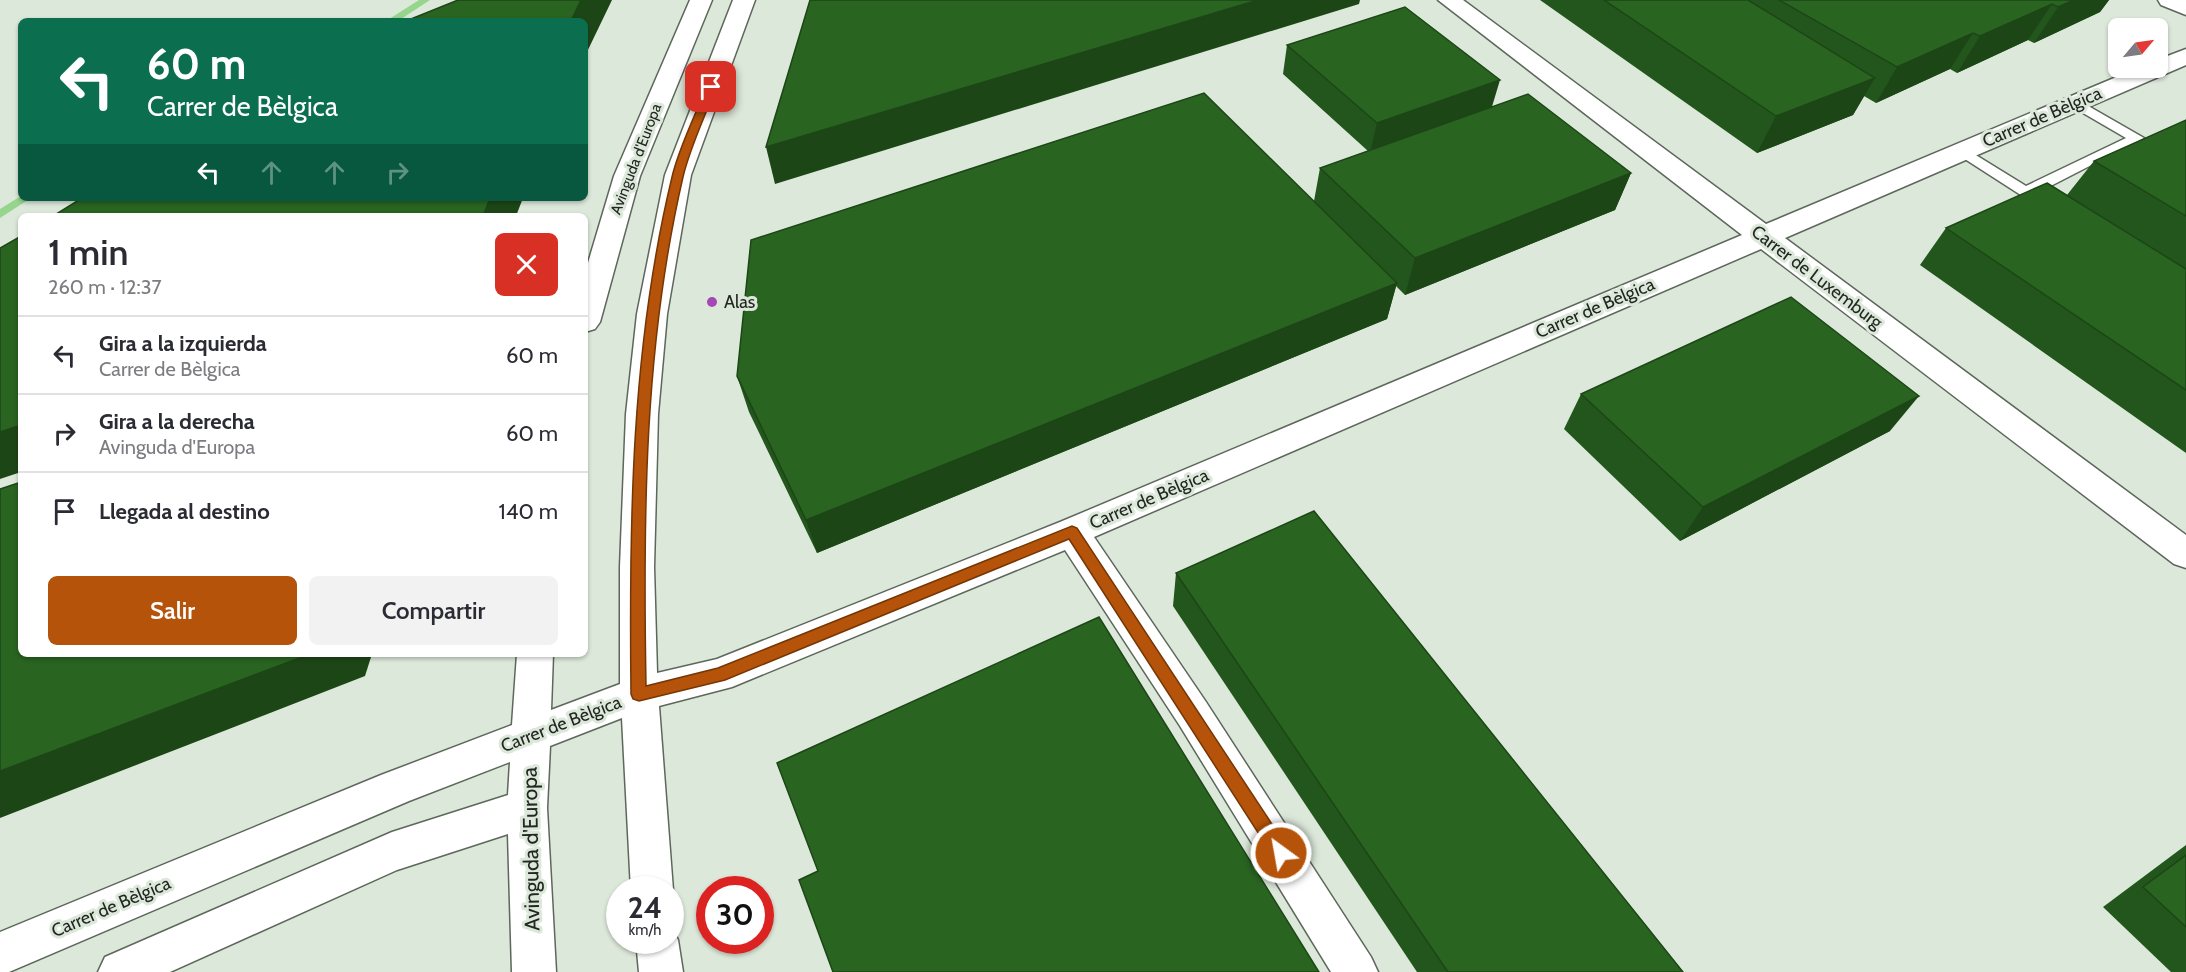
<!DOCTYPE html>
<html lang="es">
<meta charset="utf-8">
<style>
body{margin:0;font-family:Cabin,sans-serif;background:#f2f2f3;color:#2b2b33;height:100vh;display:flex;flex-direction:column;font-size:22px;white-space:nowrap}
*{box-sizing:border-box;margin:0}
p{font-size:20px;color:#7c7c81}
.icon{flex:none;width:33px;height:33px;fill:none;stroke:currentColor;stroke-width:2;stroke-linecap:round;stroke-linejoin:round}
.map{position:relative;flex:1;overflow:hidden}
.panel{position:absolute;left:18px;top:213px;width:570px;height:444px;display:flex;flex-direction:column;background:#fff;border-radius:9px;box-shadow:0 2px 4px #0004}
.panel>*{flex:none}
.guide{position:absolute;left:18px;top:18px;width:570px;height:183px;border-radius:9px;box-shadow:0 2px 4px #0004;background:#0b6e4f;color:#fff;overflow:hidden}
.needle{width:39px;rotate:61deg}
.buttons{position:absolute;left:2108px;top:18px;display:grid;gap:12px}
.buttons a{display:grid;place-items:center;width:60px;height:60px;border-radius:9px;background:#fff;box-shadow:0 2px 4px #0004;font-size:30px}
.speed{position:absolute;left:606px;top:876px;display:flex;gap:12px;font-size:30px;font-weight:700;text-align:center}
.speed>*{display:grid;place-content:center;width:78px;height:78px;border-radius:50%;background:#fff;box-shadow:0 2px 4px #0004;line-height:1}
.speed small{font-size:15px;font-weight:400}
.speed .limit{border:9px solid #d22;background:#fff;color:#111}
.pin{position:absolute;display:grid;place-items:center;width:51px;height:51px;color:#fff;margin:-26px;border-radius:12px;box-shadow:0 3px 9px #0006}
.me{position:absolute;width:66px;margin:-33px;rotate:328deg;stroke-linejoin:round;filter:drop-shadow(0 0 4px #0008)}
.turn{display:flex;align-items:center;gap:21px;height:126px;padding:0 30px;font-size:27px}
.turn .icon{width:78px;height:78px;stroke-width:2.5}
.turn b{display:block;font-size:42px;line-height:51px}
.lanes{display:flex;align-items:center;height:57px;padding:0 30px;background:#0003;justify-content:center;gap:30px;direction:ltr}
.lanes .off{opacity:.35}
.round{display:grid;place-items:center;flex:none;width:63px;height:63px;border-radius:9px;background:#f2f2f3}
.head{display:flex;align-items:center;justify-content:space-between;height:102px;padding:0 30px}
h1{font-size:36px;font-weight:600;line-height:45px}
.button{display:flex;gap:12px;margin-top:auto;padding:12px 30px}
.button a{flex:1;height:69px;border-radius:9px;background:#b45309;color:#fff;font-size:24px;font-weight:600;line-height:69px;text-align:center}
.button a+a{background:#f2f2f3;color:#2b2b33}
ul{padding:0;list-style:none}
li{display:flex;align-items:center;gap:18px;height:78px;padding:0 30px;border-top:2px solid #e1e1e2}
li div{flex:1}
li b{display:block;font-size:22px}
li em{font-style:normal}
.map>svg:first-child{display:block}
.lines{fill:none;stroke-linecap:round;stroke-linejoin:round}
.stream{fill:#97d58e;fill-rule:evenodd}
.service-casing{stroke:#5d675b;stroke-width:3}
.minor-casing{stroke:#5d675b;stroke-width:3}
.service{fill:#fff;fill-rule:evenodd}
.minor{fill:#fff;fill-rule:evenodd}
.wall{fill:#23561c}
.shaded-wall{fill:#1d4617}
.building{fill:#296421;stroke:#1d4617;stroke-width:1.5}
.route{fill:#b45309;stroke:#753606;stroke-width:1.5}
.poi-dot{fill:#a449b4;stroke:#dce8da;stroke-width:2}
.labels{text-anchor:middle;stroke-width:6;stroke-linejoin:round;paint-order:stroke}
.far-street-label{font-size:15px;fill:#232722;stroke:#dce8da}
.street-label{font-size:18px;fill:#232722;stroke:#dce8da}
.poi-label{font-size:18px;fill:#232722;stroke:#dce8da;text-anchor:start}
.near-street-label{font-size:21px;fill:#232722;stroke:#dce8da}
</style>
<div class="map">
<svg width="2186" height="972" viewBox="0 0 2186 972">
<rect width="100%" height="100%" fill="#dce8da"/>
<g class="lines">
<g class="stream">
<path d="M419 0H430L398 21H386Z"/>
<path d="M21 196V198H31L0 218V209Z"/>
</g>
<defs>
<path id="service" d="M2076 99 2144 138 2037 193 2053 205 2051 208H2041L1954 152 1961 148 1966 149 2026 186 2126 138 2071 106 2069 103Z"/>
<g id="minor">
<path d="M690 0H712L640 176 600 322 595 329 585 332V273L614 176Z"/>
<path d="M733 0H755L691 175 667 314 658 414 654 567 657 673 717 659 1060 522 1742 235 1438 0H1463L1766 224 2138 68H2157V60L2186 49V65L1785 238 2186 535V568L2174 564 1761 249 1094 537 1206 702 1371 957 1378 972H1331L1180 726 1065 550 732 687 659 706 673 890 670 896V890H631L622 718 550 746 547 808 556 972H512L508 834 397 870 170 972H98L105 957 392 832 508 795 510 762 409 801 9 972H0V932L381 775 512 725 517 654H553L551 710 620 684V567L626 414 637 314 665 175Z"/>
<path d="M2158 0H2186V15L2161 5Z"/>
<path d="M670 924 678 940 683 972H639L636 940H670Z"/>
</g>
</defs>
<use href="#service" class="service-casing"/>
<use href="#minor" class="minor-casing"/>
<use href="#service" class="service"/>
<use href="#minor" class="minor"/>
</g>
<g class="wall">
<path d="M1540 0H2109L2100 12 2034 43 2028 40 1957 73 1950 69 1876 103 1864 96 1853 115 1757 153Z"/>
<path d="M1287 45 1492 107 1631 173 1615 210 1405 295 1396 286 1387 319 817 553 749 412 737 376 1314 201 1320 168 1368 151 1283 74Z"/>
<path d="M2186 120V453L1920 265 1946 228 2067 195 2094 161Z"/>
<path d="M1581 394 1890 431 1680 541 1564 429Z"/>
<path d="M1176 573 1683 972H1417L1173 606Z"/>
<path d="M2186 845V972H2171L2103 907Z"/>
</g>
<g class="shaded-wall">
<path d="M581 0H612L585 56V21H571Z"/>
<path d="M1258 0H1360L1359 4 775 184 766 147Z"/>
<path d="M2074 0H2109L2100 12 2034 43 2058 7Z"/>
<path d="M2052 4 2028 40 1957 73 1980 36Z"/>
<path d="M1973 33 1950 69 1876 103 1897 67Z"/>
<path d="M1875 78 1853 115 1757 153 1776 116Z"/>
<path d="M1500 80 1491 110 1370 153 1377 123Z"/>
<path d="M1631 173 1615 210 1405 295 1415 258Z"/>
<path d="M490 198H523L516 216H483Z"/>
<path d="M1397 283 1387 319 817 553 806 520Z"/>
<path d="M1919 396 1890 431 1680 541 1703 507Z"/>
<path d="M21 425V472L0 479V432Z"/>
<path d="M310 654H372L365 676 0 818V771Z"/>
</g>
<g class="building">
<path d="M458 0H581L571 21H406Z"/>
<path d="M810 0H1258L766 147Z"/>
<path d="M1604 0H1748L1875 78 1776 116Z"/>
<path d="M1779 0H2074L2058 7 2052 4 1980 36 1973 33 1897 67Z"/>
<path d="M1405 7 1500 80 1377 123 1287 45Z"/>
<path d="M1204 93 1397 283 806 520 737 376 751 240Z"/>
<path d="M1528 94 1631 173 1415 258 1320 168Z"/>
<path d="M2186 120V216L2094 161Z"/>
<path d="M2047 183 2186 269V390L1946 228Z"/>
<path d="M82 198H490L483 216H53Z"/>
<path d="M21 236V425L0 432V248Z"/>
<path d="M1791 297 1919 396 1703 507 1581 394Z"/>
<path d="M21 482V654H310L0 771V489Z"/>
<path d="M1314 511 1683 972H1448L1176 573Z"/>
<path d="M1099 617 1319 972H833L799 880 818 871 777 763Z"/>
<path d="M2186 855V927L2143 887Z"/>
</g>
<path class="route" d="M711 84 716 87C705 117 690 147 683 177 644 345 643 515 646 686L718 668 1072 526 1077 528 1287 847 1289 853 1287 859 1281 861 1275 859 1069 539 725 680 639 701 633 699 631 694C629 521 631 347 672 177 679 147 695 117 706 87Z"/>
<circle class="poi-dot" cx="712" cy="302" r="6"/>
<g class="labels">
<g class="far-street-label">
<text transform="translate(636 159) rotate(-69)" y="5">Avinguda d'Europa</text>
</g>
<g class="street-label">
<text transform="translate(2042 117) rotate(-23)" y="6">Carrer de Bèlgica</text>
<text transform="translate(1817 277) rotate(37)" y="6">Carrer de Luxemburg</text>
<text transform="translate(1595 308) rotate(-23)" y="6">Carrer de Bèlgica</text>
<text transform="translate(1149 499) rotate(-23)" y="6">Carrer de Bèlgica</text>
<text transform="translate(561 724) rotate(-21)" y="6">Carrer de Bèlgica</text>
<text transform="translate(111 907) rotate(-23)" y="6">Carrer de Bèlgica</text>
</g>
<g class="poi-label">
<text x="724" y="308">Alas</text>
</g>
<g class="near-street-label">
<text transform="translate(531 849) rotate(-91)" y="7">Avinguda d'Europa</text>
</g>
</g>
</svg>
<div class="buttons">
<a><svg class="needle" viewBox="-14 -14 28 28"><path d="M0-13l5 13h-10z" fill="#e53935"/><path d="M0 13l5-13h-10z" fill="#7c7c81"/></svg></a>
</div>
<div class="speed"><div>24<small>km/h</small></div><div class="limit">30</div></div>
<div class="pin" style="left:711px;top:87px;background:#d93025"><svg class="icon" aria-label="arrive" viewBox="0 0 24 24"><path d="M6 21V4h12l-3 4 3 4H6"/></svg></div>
<svg class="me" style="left:1281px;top:853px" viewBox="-20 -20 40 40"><circle r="17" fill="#b45309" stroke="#fff" stroke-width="3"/><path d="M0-11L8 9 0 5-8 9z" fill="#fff"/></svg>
<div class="guide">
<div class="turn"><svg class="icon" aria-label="left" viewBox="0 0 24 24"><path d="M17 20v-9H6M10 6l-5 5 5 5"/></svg><div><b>60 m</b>Carrer de Bèlgica</div></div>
<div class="lanes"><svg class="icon" aria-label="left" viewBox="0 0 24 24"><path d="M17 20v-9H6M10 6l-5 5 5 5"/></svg><svg class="icon off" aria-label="ahead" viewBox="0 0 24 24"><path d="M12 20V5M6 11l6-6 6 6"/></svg><svg class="icon off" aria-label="ahead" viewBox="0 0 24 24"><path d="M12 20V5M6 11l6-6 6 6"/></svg><svg class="icon off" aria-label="right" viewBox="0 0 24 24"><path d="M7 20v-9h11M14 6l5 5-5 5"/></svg></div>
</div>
<section class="panel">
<div class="head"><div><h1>1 min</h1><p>260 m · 12:37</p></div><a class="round" style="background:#d93025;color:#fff"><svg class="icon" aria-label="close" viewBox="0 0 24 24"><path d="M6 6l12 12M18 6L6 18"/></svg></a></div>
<ul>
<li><svg class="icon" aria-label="left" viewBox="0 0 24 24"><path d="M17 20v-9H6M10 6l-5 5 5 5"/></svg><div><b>Gira a la izquierda</b><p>Carrer de Bèlgica</p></div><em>60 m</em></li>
<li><svg class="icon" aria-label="right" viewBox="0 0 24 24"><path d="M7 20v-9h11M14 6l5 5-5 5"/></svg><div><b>Gira a la derecha</b><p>Avinguda d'Europa</p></div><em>60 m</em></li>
<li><svg class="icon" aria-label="arrive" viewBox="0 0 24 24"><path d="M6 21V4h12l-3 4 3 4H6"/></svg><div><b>Llegada al destino</b></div><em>140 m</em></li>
</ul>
<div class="button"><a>Salir</a><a>Compartir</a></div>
</section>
</div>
